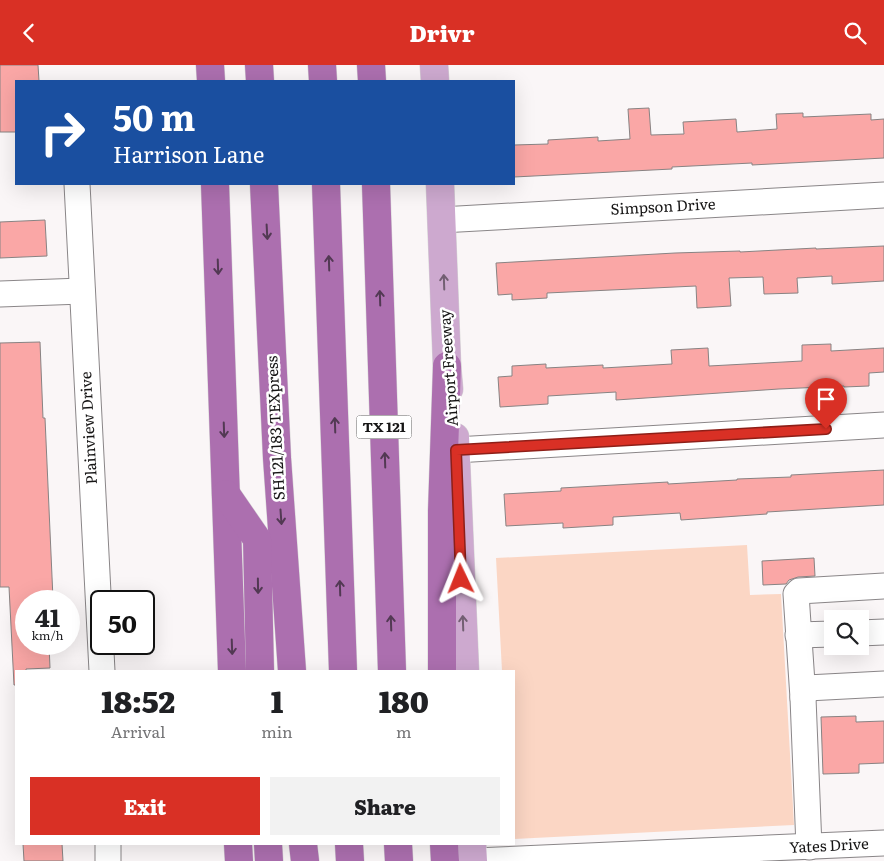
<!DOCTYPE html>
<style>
body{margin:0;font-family:Literata,serif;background:#f2f2f2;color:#202124;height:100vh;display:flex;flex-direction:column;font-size:19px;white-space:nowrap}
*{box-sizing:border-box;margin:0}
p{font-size:16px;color:#757577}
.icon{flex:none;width:28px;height:28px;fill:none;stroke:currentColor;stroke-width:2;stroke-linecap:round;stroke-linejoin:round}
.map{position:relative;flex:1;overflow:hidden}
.sheet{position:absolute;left:15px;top:605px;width:500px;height:175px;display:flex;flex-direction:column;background:#fff;border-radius:0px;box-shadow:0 5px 20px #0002}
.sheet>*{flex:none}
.guide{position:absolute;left:15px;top:15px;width:500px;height:105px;border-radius:0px;box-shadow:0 5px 20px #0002;background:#1a4fa0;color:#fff;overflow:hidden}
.tools{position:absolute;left:824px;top:545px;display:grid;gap:10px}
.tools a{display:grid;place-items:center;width:45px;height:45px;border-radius:0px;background:#fff;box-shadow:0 5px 20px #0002;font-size:25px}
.speed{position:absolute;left:15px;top:525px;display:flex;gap:10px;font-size:25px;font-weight:700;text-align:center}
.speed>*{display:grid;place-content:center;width:65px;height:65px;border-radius:50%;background:#fff;box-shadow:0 5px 20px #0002;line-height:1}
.speed small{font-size:12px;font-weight:400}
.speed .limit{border:2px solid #111;border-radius:8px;background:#fff;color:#111}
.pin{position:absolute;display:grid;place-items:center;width:42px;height:42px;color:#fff;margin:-51px -21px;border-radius:50% 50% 50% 0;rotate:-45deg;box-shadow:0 0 5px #0007}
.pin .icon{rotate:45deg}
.me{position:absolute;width:55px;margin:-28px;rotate:358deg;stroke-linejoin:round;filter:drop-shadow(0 0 4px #0008)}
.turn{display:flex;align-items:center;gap:18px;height:105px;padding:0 15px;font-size:22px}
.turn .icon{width:65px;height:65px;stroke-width:2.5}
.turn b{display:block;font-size:35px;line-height:42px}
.eta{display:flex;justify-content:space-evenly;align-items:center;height:85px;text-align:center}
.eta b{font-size:30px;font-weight:800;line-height:35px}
.cta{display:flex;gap:10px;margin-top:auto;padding:10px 15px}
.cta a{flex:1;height:58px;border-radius:0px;background:#d93025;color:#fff;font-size:20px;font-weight:800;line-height:58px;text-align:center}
.cta a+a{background:#f2f2f2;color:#202124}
header{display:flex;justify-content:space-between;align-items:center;height:65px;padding:0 15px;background:#d93025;color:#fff;font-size:22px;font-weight:800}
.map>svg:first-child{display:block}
.green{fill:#fbd6c4}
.building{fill:#faa7a6;stroke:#888383}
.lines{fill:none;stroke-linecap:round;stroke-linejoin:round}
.minor-casing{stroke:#8a8688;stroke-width:27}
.major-casing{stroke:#d5d5d5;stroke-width:29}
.highway-casing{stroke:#d5d5d5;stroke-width:29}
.minor{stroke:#fff;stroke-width:25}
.major{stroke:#cda9cf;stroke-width:28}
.highway{stroke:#ac6faf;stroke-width:28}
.oneway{stroke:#523953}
.oneway2{stroke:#725f72}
.route-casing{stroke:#8d1f18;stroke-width:12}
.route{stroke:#d93025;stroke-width:9}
.labels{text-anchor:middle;stroke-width:5;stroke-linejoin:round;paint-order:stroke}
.shield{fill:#fff;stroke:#5c5b5b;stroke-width:1}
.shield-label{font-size:14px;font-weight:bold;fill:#161515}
.street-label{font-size:15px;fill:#161515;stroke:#fff}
</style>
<header><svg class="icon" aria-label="back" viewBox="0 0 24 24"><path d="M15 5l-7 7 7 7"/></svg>Drivr<svg class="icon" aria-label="search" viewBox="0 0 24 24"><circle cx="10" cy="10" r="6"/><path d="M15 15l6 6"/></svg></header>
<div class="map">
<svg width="884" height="796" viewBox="0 0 884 796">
<rect width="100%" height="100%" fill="#faf6f7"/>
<path class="green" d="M747 480 750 530 781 529 794 760 514 774V606H502L496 493Z"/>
<g class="building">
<path d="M0 0H38L39 16H16V67H0Z"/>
<path d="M649 43 651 70 684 69 683 57 736 54 737 67 777 64 776 49 803 48V52L871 49V55L884 54V93L752 100V98L672 102V104L514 112V80L548 79V75L598 72V76L630 74 628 44Z"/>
<path d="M45 155 47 191 0 193V157Z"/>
<path d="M884 181V216L832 219V211L797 213 798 228 764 229 763 212 729 213 731 241 697 243 696 221 547 228V233L512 235V229L498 230 496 198 675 188 740 186V187L816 183V184Z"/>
<path d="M40 277 43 353H45L53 534 26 535V579H49L50 603 26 604V606H16V620H14L9 522H0V278Z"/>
<path d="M831 279V286L884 283V307L869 308V321L844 322V321L779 324 616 335V327L548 331V339L500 342 498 312 512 311V301L546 299V303L603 300V303L672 299 671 285 708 283 709 301 802 296V280Z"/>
<path d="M884 405V440L767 447V449L681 455 680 448 613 452V460L563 463V458L506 461 504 429 561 426V423L668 417V419L737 415V414L791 412V410Z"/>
<path d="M814 493 815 511 798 512 789 515 786 519 763 520 762 496Z"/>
<path d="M856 651V657L884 656V698L859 699V708L823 709 821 652Z"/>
<path d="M23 779H62L63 796H24Z"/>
</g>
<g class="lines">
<defs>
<g id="minor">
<path d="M77 119 102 606"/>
<path d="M441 155 884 130"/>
<path d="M0 229 82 226"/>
<path d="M456 385 884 360"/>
<path d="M860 568 884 567"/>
<path d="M798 570 832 569"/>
<path d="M803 633 807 623 884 619"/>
<path d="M108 779V796"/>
<path d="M809 782 803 633 796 529 799 526 884 521"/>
<path d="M474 796 884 778"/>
</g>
<g id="major">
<path d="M434 0 435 16"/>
<path d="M440 119 447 301 449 324"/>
<path d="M455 372 465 606"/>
<path d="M472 779 473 796"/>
</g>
<g id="highway">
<path d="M210 0 211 16"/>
<path d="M259 0 260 16"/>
<path d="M322 0 323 16"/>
<path d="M371 0 372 16"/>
<path d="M215 119 232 606"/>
<path d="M264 119 277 393 292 606"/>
<path d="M326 119 343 606"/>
<path d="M376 119 392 606"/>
<path d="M226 429 257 474 260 606"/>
<path d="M442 606V446L447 301"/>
<path d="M238 779 239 796"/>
<path d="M268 779 269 796"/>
<path d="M303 779 305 796"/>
<path d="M349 779 350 796"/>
<path d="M398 779 399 796"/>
<path d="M444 779 445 796"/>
</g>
</defs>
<use href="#minor" class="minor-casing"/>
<use href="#major" class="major-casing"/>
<use href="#highway" class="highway-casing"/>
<use href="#minor" class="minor"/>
<use href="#major" class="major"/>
<use href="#highway" class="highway"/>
</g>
<defs><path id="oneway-shaft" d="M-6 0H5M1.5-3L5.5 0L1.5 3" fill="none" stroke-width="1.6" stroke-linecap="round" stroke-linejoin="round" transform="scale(1.25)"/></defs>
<g class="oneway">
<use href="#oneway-shaft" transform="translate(267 167) rotate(87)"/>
<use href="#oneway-shaft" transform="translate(329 198) rotate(-92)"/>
<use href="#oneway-shaft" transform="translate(218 202) rotate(88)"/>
<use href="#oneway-shaft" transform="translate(380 233) rotate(-92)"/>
<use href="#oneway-shaft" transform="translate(335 360) rotate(-92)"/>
<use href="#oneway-shaft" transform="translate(224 365) rotate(88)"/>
<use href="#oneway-shaft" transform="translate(385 395) rotate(-92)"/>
<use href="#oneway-shaft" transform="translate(281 452) rotate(86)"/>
<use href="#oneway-shaft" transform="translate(258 521) rotate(89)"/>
<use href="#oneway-shaft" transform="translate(340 523) rotate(-92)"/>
<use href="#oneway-shaft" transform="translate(391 558) rotate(-92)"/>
<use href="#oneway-shaft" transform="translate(232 582) rotate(88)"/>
</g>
<g class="oneway2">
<use href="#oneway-shaft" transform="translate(444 217) rotate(-92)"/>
<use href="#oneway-shaft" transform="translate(463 558) rotate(-92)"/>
</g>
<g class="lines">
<defs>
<path id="route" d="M461 514 456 385 826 364"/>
</defs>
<use href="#route" class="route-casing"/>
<use href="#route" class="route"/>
</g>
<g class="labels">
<rect class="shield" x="356.5" y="350.5" width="55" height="23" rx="4"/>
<g class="shield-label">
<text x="384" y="367">TX 121</text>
</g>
<g class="street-label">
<text transform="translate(663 142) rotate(-3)" y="5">Simpson Drive</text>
<text transform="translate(449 303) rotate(-94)" y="5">Airport Freeway</text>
<text transform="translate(89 363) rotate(-93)" y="5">Plainview Drive</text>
<text transform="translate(276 363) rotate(-93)" y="5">SH 121/183 TEXpress</text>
<text transform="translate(829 781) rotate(-3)" y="5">Yates Drive</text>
</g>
</g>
</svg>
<div class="tools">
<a><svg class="icon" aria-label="search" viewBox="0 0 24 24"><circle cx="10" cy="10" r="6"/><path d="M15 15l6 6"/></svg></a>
</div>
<div class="speed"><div>41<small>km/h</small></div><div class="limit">50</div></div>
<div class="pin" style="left:826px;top:364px;background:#d93025"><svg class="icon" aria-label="arrive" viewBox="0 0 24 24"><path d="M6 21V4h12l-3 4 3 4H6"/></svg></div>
<svg class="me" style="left:461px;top:514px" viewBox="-20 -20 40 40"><path d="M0-17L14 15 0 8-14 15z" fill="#d93025" stroke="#fff" stroke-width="4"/></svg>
<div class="guide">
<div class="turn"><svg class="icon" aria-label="right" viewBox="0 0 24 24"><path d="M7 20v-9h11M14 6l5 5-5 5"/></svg><div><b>50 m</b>Harrison Lane</div></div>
</div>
<section class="sheet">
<div class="eta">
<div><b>18:52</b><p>Arrival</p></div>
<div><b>1</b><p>min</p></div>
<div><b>180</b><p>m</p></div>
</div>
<div class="cta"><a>Exit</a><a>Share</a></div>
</section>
</div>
